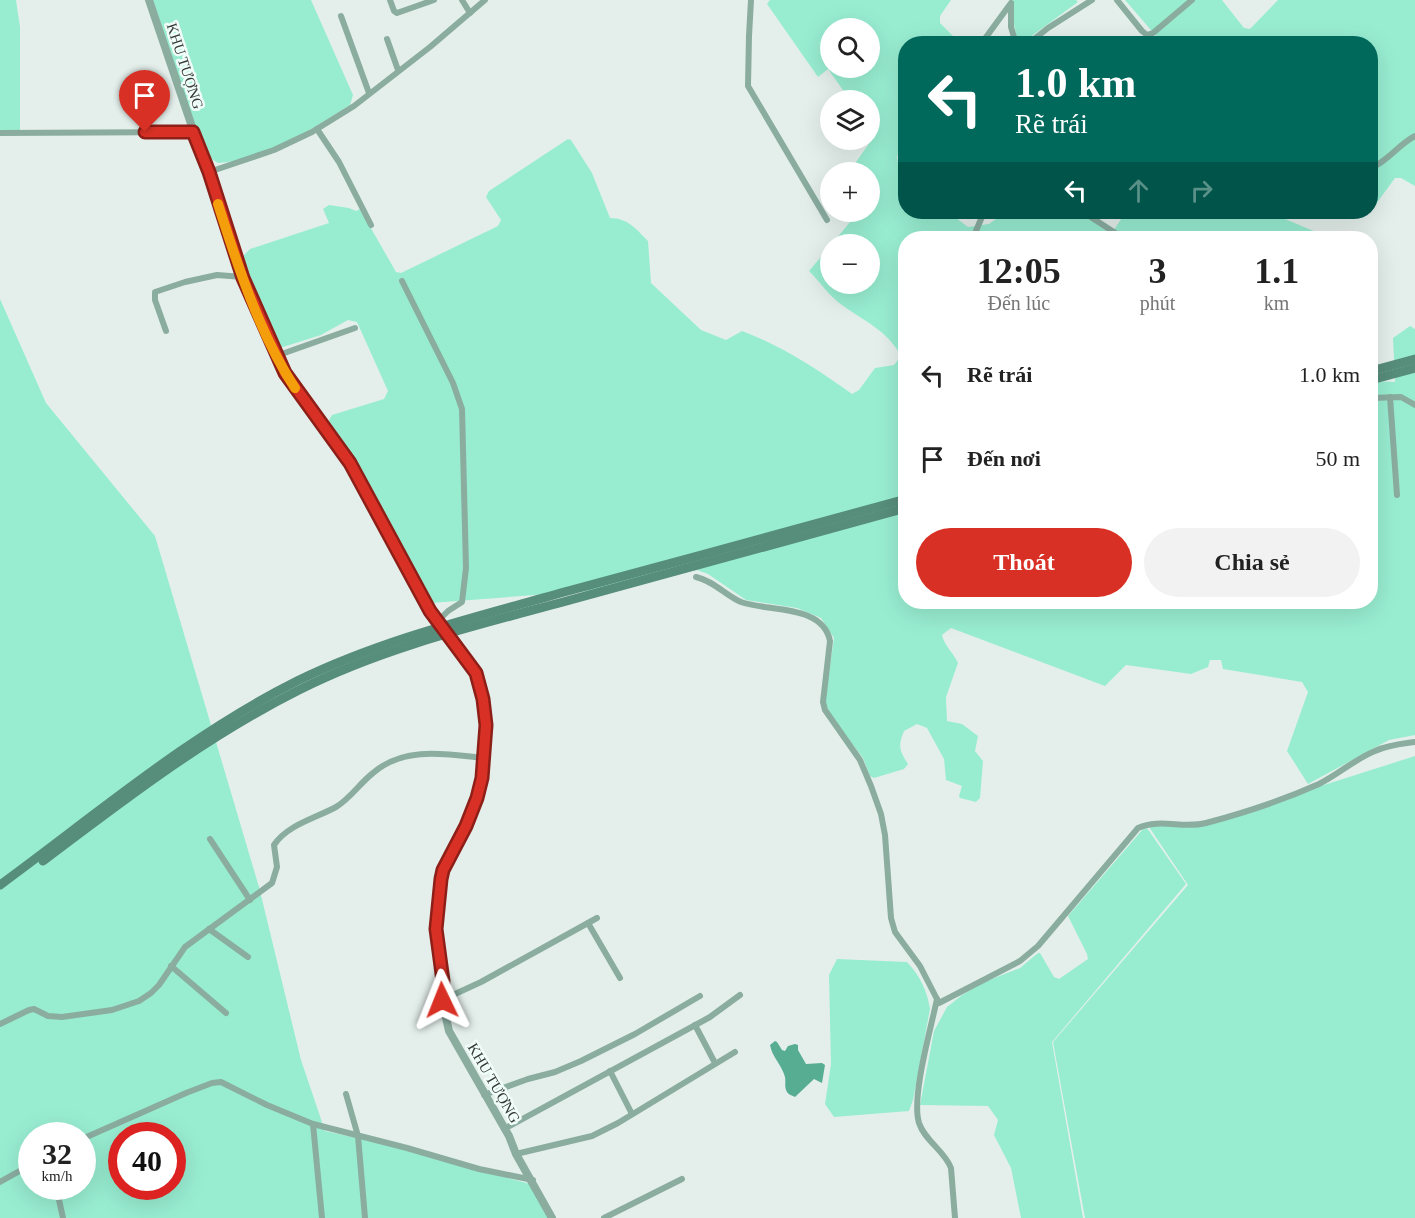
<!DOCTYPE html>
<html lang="vi">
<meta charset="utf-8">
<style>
body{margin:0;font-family:Georgia,serif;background:#f2f2f2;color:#222;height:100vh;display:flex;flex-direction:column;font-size:22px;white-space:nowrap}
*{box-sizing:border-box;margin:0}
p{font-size:20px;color:#767676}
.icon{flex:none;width:33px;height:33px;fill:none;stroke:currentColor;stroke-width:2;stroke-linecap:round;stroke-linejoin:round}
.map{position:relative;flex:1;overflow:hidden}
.side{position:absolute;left:898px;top:231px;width:480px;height:378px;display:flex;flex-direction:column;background:#fff;border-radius:24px;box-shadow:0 6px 24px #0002}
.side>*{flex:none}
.top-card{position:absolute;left:898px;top:36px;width:480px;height:183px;border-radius:24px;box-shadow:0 6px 24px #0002;background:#00695c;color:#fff;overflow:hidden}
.buttons{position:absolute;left:820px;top:18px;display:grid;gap:12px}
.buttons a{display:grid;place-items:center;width:60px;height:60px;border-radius:50%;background:#fff;box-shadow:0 6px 24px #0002;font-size:30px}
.speed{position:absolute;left:18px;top:1122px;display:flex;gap:12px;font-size:30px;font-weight:700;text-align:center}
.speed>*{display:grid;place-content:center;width:78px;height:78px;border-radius:50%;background:#fff;box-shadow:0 6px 24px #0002;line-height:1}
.speed small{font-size:15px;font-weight:400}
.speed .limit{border:9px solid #d22;background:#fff;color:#111}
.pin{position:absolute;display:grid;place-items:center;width:51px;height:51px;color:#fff;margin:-62px -26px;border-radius:50% 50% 50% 0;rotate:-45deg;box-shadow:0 0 6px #0007}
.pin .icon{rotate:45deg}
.me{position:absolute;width:66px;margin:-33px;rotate:358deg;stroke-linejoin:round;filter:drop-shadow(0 0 4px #0008)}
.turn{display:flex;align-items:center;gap:21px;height:126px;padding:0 18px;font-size:27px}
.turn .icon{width:78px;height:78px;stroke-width:2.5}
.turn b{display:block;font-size:42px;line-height:51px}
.lanes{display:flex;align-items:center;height:57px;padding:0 18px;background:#0003;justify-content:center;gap:30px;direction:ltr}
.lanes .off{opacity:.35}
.eta{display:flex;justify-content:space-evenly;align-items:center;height:102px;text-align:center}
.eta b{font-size:36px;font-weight:600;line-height:42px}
.action{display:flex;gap:12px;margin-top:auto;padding:12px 18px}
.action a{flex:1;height:69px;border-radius:36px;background:#d93025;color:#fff;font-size:24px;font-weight:600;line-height:69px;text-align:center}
.action a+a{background:#f2f2f2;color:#222}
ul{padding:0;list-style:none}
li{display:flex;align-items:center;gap:18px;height:84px;padding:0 18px}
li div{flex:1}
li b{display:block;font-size:22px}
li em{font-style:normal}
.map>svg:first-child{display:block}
.green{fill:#98edd1;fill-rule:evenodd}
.water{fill:#56ad92}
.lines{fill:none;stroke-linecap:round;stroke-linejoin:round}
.minor{stroke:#8aada0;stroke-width:6}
.tertiary{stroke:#8aada0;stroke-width:8}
.secondary{stroke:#578d7b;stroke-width:9}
.route-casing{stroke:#8d1f18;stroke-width:15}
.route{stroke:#d93025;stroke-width:10}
.slow{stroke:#f59e0b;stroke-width:10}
.labels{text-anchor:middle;stroke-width:5;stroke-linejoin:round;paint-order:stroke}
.street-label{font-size:15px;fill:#353938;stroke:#f1fdf8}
</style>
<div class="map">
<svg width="1415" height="1218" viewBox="0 0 1415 1218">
<rect width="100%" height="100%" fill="#e4efeb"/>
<g class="green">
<path d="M0 0H16L20 27V130H0Z"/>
<path d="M153 0H311L353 95 350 105 310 130 275 147 237 161 218 163 207 156 197 132Z"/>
<path d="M770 0H951L940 16V23L960 43 906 44V144L897 156 899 172 906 178V212H948L968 227 989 224 1006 212H1079L1111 234 1126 212H1268L1328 237 906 238V602H1371V381L1395 382 1393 338 1410 326 1415 329V735L1389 740 1308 784 1287 751 1308 692 1302 682 1223 669 1221 660H1210L1208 667 1191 674 1126 665 1105 686 951 628 942 635C945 647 953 652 958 663L946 697 947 721 962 724 978 736 975 751 983 761 980 798 976 802 960 798 959 796 962 786 946 780 944 759 927 728 917 724 904 731C898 746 899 750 908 764L904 769 874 778 870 776 863 758 830 715 825 701 834 638 821 618 797 608 746 600 708 574 697 570 587 591 431 603 425 596 354 460 328 422 332 415 384 399 388 391 357 322 348 320 321 335 280 348 273 343 242 261 243 256 250 249 329 223 323 209 329 205 349 208 356 211 360 209 396 272 401 273 498 226 501 220 486 197 489 191 568 139 571 140 592 173 610 218C628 218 636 229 648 241L651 283 701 330 726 340 742 331C782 346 817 369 852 394L859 390 875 368 894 365 901 356C888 331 864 321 842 305 830 297 820 282 809 271L831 245V284H870V244H832L854 217 851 212H870V172H849L875 135 870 128V100H850L828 69 818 77 767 4ZM831 28H870V68H831Z"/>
<path d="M1012 0H1076L1078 2 1022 43 1017 39 1012 14Z"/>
<path d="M1125 0H1222L1244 28 1250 29 1278 0H1415V186L1401 178H1395L1376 204 1371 201V44L1152 43 1157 37Z"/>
<path d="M0 299 46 403 155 536 259 887 301 1060 325 1131 384 1144 530 1184 549 1218H0ZM32 1136H82V1186H32ZM122 1136H172V1186H122Z"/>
<path d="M1415 756V1218H1085L1053 1042 1188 885 1147 824 1205 823Z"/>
<path d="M1147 828 1186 884 1052 1042 1083 1218H1021L1011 1168 994 1135 998 1120 988 1106 920 1105 934 1031 947 1007 962 995 984 982 1020 968 1038 953H1040L1054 977 1059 979 1088 959 1087 954 1068 916 1143 829Z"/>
<path d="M837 959 907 962C920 976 927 990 930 1009L913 1100 909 1111 834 1117 825 1104 831 1064 829 975Z"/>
</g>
<path class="water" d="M775 1041 777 1042 782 1050 785 1051 788 1046 795 1044 798 1045V1050L806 1064 822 1063 825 1065 822 1083 814 1079 795 1097C791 1095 789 1095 787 1092 784 1087 786 1082 785 1077 782 1065 772 1057 770 1045Z"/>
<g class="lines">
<g class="minor">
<path d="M390 0 394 11 397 13 434 0"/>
<path d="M462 0 470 13"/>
<path d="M751 0 749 36 748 86 827 220"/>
<path d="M1117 0 1142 31 1147 35 1153 33 1192 0"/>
<path d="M1011 4V27L1016 44"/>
<path d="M341 16 369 93"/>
<path d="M387 39 398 70"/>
<path d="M981 44 1011 3"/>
<path d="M1028 44 1048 28 1092 0"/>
<path d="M317 129 339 162 371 225"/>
<path d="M0 133 193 132"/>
<path d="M1371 168C1388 161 1399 144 1415 136"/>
<path d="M209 172 274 150 312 132 354 106 430 47 485 0"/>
<path d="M1083 212 1123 238"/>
<path d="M973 238 984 212"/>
<path d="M402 281 453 383 462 409 466 568 462 602 448 611 438 621"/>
<path d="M166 331 155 300V292L185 282 217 275 243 277"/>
<path d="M276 356 355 328"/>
<path d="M1390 397 1397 495"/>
<path d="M1371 398 1401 397 1415 405"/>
<path d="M696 577C714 581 725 595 741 602 768 612 823 604 830 641L823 702 825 710 860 760 871 786 881 814 885 835 891 918 895 932 920 966 939 1003 1020 961 1038 946 1138 828C1160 818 1183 829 1206 823 1244 813 1283 800 1319 784 1339 774 1355 759 1375 751 1388 745 1401 744 1415 742"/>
<path d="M210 839 250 900"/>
<path d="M588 923 620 978"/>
<path d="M209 929 248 957"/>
<path d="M171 966 226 1013"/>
<path d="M937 999C931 1028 911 1097 919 1123 925 1141 944 1150 951 1168L955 1218"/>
<path d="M442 1000 481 982 597 918"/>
<path d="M0 1024 29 1010 34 1009 48 1016 62 1017 112 1010 139 1001 151 993 159 985 185 947 272 883 277 867 274 845C287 825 316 818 336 807 350 799 360 783 373 773 404 746 446 754 483 758"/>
<path d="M695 1025 715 1063"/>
<path d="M610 1071 632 1114"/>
<path d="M346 1094 358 1136 365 1218"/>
<path d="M484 1095 528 1079 555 1072 581 1061 635 1034 700 996"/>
<path d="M504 1129 710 1017 740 995"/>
<path d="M82 1139 186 1093 212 1083 221 1082 267 1105 313 1124"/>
<path d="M516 1154 592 1136 618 1123 735 1052"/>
<path d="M0 1182 32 1164"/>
<path d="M56 1186 63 1218"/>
<path d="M322 1218 313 1124 407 1148 479 1169 533 1180"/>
<path d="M604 1218 682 1179"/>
</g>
<path class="tertiary" d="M149 0 243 277 276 356 311 412 350 463 430 611 476 673 483 699 486 725 482 778 466 826 443 870 436 929 443 981 442 1000 449 1031 509 1136 516 1154 552 1218"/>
<g class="secondary">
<path d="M1371 371 1415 359"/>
<path d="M1371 380 1415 368"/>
<path d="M43 861C125 799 207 736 299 690 382 648 474 626 563 602 678 570 792 539 906 508"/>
<path d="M0 885C97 814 189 735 297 681 383 639 476 617 568 591 681 561 793 530 906 499"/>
</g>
</g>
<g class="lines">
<defs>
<path id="route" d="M145 132H193L209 172 243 278 285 373 350 463 430 611 476 673 483 699 486 725 482 778 477 798 466 826 443 870 441 879 436 929 443 981 442 1000"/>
</defs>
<use href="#route" class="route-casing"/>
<use href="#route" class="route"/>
<path class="slow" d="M218 204C237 264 260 335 295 388"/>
</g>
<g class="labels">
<g class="street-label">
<text transform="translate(185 66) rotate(72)" y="5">KHU TƯỢNG</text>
<text transform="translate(494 1083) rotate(60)" y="5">KHU TƯỢNG</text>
</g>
</g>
</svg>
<div class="buttons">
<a><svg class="icon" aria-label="search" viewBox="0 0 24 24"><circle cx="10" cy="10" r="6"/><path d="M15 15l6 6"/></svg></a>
<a><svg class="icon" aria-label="layers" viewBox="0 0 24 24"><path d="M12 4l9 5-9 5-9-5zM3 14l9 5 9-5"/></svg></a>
<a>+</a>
<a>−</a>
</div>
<div class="speed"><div>32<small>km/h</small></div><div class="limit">40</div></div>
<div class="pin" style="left:145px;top:132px;background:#d93025"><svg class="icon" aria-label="arrive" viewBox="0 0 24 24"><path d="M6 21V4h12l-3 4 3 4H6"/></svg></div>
<svg class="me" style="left:442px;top:1000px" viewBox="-20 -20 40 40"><path d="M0-17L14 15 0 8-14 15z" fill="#d93025" stroke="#fff" stroke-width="4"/></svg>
<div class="top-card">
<div class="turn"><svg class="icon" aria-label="left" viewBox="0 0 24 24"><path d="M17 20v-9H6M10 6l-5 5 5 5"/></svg><div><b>1.0 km</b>Rẽ trái</div></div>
<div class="lanes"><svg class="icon" aria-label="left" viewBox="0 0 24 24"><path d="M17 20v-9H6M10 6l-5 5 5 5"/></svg><svg class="icon off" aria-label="ahead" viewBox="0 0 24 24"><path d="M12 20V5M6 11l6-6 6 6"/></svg><svg class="icon off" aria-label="right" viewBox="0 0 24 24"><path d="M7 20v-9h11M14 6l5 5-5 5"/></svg></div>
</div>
<section class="side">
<div class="eta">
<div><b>12:05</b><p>Đến lúc</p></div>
<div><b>3</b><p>phút</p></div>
<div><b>1.1</b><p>km</p></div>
</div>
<ul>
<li><svg class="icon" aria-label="left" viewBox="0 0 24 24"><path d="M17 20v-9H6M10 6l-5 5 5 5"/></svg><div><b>Rẽ trái</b></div><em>1.0 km</em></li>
<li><svg class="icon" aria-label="arrive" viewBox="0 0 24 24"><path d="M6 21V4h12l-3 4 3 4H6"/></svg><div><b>Đến nơi</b></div><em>50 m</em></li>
</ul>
<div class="action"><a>Thoát</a><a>Chia sẻ</a></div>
</section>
</div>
